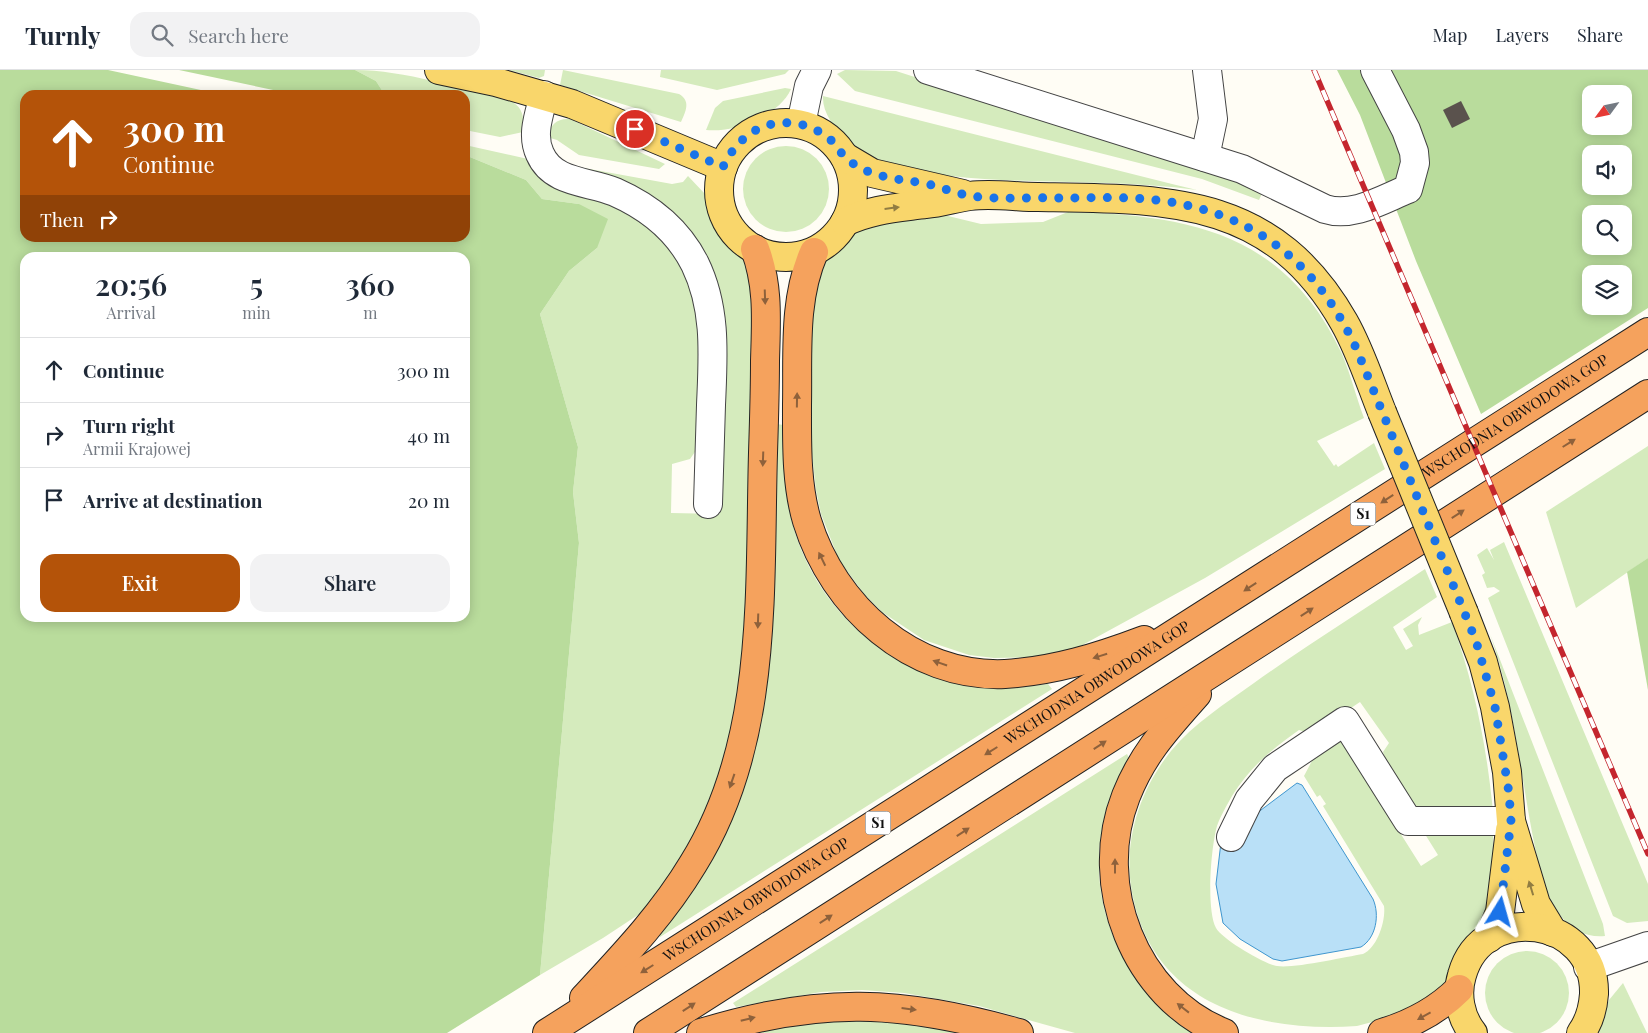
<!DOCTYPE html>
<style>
body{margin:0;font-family:"Playfair Display",serif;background:#f2f2f3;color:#1f2937;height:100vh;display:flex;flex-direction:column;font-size:19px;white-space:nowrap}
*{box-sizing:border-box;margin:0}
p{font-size:16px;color:#747a83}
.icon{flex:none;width:28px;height:28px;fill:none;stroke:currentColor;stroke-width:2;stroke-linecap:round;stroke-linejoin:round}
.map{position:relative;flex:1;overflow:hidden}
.panel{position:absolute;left:20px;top:182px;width:450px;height:370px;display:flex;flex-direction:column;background:#fff;border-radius:15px;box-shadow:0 2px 12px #0003}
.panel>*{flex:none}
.guide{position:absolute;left:20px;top:20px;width:450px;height:152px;border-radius:15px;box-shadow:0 2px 12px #0003;background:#b45309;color:#fff;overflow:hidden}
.needle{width:32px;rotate:237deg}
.controls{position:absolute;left:1582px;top:15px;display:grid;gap:10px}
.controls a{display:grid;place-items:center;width:50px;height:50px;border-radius:10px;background:#fff;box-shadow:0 2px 12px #0003;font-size:25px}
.pin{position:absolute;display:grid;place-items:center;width:42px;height:42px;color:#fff;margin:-21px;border:2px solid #fff;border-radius:50%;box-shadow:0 1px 5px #0007}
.me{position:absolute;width:55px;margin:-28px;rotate:8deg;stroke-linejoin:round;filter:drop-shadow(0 0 4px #0008)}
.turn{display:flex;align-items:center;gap:18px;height:105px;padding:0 20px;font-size:22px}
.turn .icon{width:65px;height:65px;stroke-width:2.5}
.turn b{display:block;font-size:35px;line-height:42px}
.then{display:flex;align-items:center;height:48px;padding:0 20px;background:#0003;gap:10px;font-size:19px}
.eta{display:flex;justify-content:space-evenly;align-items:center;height:85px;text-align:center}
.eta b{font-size:30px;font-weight:600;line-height:35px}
.primary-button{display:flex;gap:10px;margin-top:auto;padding:10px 20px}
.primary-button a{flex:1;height:58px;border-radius:15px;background:#b45309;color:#fff;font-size:20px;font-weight:600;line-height:58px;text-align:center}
.primary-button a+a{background:#f2f2f3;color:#1f2937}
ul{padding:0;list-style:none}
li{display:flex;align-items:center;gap:15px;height:65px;padding:0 20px;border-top:1px solid #e0e1e3}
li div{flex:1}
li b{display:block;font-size:19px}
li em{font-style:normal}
header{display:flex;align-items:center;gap:30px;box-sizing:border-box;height:70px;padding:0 25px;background:#fff;border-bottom:1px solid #e0e1e3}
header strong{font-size:24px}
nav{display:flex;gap:28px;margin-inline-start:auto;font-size:18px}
.search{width:350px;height:45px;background:#f2f2f3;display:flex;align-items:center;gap:12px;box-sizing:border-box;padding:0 18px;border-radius:15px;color:#747a83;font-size:19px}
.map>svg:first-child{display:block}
.green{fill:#d5ebbd}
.forest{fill:#b9dc9c;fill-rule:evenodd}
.water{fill:#b9e0f7;stroke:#3f96cf}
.building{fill:#5a524d}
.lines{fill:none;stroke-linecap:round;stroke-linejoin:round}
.minor-casing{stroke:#444;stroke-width:30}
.major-casing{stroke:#222;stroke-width:30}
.highway-casing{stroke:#222;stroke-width:30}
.minor{stroke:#fff;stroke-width:28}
.major{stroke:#f9d66b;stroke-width:28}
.highway{stroke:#f5a25d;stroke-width:28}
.rail-casing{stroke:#c4262e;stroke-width:5.5}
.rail{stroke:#fff;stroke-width:4;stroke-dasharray:11;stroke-linecap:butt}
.major-bridge-casing{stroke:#222;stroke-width:30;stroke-linecap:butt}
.major-bridge{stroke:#f9d66b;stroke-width:28}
.oneway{fill:#917d42}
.oneway2{fill:#8e613b}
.route{stroke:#1a73e8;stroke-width:9;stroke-dasharray:0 16.2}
.labels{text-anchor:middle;stroke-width:5;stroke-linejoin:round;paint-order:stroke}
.shield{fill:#fff;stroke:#585858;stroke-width:1}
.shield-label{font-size:14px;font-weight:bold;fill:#111}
.street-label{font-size:15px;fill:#111;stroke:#fff}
</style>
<header>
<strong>Turnly</strong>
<div class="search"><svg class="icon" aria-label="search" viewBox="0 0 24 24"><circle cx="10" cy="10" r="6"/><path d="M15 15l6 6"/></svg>Search here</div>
<nav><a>Map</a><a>Layers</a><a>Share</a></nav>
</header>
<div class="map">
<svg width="1648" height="963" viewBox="0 0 1648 963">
<rect width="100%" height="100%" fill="#fffdf5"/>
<g class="green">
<path d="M355 0C405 0 461 19 509 30 524 37 524 48 523 62L500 67 465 60V25H385L376 11Z"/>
<path d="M509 0H545L544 6 539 8Z"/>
<path d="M563 0 679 24C691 31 686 41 681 52L560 15Z"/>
<path d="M661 0H789L785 4 717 20 660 7Z"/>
<path d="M845 0 896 1 1151 83 1265 117 1259 130 1202 109 855 21 837 4Z"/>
<path d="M785 18 791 19C779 46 734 63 706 60L715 38 723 31Z"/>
<path d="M823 26 1172 114 1197 120C1116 109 1033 115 951 106 932 104 910 104 891 99 865 91 821 55 823 26Z"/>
<path d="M570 49 665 94 659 99 579 85 557 70 547 67C551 54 557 48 570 49Z"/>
<path d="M465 75 528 89 627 140 666 172 689 207 701 257 697 379 690 389 672 394 671 443 720 444 724 332 715 212 573 96 672 114 683 112 688 106 705 124 719 160 747 195 754 234 748 490 743 578 732 660 716 714 705 742 678 793 644 841 603 868 540 905 579 473 573 422 578 377 540 244 569 201 597 178 579 134 542 129 526 110 465 85Z"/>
<circle cx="786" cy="119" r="43"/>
<path d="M1068 142C1191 145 1285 163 1342 284 1351 305 1356 327 1364 348L1317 371 1334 396 1336 394 1338 397 1374 373 1385 399 1205 508 1077 578 1034 587 994 588 969 585 924 570 882 542 864 524 839 490 821 444 816 420 811 375 809 293 813 223 826 189 861 159 874 153 944 145 981 154 1043 152Z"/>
<path d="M776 354 784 355C785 389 784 424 793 456 819 546 898 611 992 618 1011 619 1029 616 1048 614L1052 619 660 867 659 863C729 774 757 707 768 593Z"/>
<path d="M1648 376V488L1576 538 1546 442Z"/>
<path d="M1504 472 1648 814V851L1627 853 1613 846 1488 528 1500 521 1494 517 1487 518 1482 505 1485 503 1477 485 1487 478 1494 490 1490 480Z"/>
<path d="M1425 499 1437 527 1393 557 1406 580 1413 576 1403 559 1422 547 1418 555 1419 565 1452 552C1475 617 1486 673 1493 741 1474 741 1430 745 1415 736 1403 727 1388 696 1383 682L1389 673 1360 632 1312 664 1299 660C1272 679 1250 697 1232 726 1227 735 1220 747 1217 756 1211 777 1206 839 1216 858 1222 869 1264 894 1277 896 1292 899 1345 887 1363 884 1377 878 1386 851 1384 836L1323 736 1326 734 1320 725 1317 727 1304 706 1314 687 1337 663 1421 796 1438 785 1423 761 1493 765C1494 788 1500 819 1491 841 1487 853 1476 865 1469 876 1461 889 1452 908 1441 919 1417 939 1386 949 1357 956 1249 963 1148 930 1131 816 1124 768 1141 718 1171 681 1194 653 1225 634 1254 613 1310 573 1368 537 1425 499Z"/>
<path d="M1490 564 1603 854 1605 866C1571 869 1556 843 1544 816 1522 733 1519 646 1490 564Z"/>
<path d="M1127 684 1129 688C1121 705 1111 722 1106 740 1082 830 1120 912 1194 963H1075L979 936 904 923 862 920 821 922 736 937 733 933Z"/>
<circle cx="1527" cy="923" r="42"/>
<path d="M1623 913 1647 963H1596L1609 930Z"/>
<path d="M838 949 920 953 972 963H748L781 955Z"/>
</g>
<g class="forest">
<path d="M0 0H108L224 25H25V168H465V85L526 110 542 129 579 134 608 149 597 178 569 201 540 244 578 377 573 422 579 473 540 905 447 963H0ZM25 188H465V548H25Z"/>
<path d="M179 0H355L376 11 385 25H297Z"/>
<path d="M1337 0H1648V238L1481 344 1416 191 1360 45ZM1591 24H1624V56H1591ZM1591 84H1624V116H1591ZM1591 144H1624V176H1591ZM1591 204H1624V236H1591Z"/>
<path d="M1648 488V620L1627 502Z"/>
</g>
<path class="water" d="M1297 713 1302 715 1373 829C1380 845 1376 868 1361 877L1282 891 1273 889 1240 869 1223 853 1216 814 1222 764 1253 746Z"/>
<path class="building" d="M1461 31 1470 49 1452 58 1443 40Z"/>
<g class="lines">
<defs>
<g id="minor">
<path d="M928 0 1242 99 1325 139C1353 148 1383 129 1408 119L1415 93 1414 82 1406 60 1375 0"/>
<path d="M544 25C539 45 531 65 540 84 553 114 590 111 615 122 649 137 678 160 695 194 717 239 713 287 711 335 710 368 709 401 708 434"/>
<path d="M801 54 809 16 817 0"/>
<path d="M1205 87 1213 49 1207 0"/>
<path d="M1231 767 1249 730 1275 698 1345 651 1408 751H1511"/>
<path d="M1588 897 1648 876"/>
</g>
<g id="major">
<path d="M439 0 496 12 572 34 723 97"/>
<circle cx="786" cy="120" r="67"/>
<path d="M845 87 872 103 963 124"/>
<path d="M845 152C872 139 897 138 926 134 941 133 955 128 970 126 992 123 1016 127 1038 127 1165 129 1272 125 1344 252 1360 280 1370 312 1382 342"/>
<path d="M1464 543 1483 592 1495 637 1507 702 1511 751 1536 834 1553 862"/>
<path d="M1489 868 1500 842 1510 760"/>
<path d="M1473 963C1460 947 1456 924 1462 905 1483 830 1596 847 1594 924 1593 938 1589 952 1581 963"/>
</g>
<g id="highway">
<path d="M814 182C793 230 798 283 797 335 797 373 796 414 807 451 833 536 912 608 1005 604 1054 601 1099 587 1144 570"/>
<path d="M1197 624C1167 658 1143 683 1126 726 1091 815 1134 927 1224 963"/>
<path d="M584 928C623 886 663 844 693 794 769 672 759 522 763 383 764 352 765 321 765 291 766 252 769 216 755 179"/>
<path id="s1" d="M547 963 1648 262"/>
<path d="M648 963 1648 324"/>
<path d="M701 963C821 926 899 930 1019 963"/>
<path d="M1382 963C1412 954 1438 940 1459 919"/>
</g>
</defs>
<use href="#minor" class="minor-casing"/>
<use href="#major" class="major-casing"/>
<use href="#highway" class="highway-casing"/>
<use href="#minor" class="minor"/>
<use href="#major" class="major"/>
<use href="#highway" class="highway"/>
<defs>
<path id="rail" d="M1314 0 1648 784"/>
</defs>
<use href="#rail" class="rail-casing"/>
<use href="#rail" class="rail"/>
<defs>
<path id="major-bridge" d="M1382 342 1464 543"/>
</defs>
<use href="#major-bridge" class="major-bridge-casing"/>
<use href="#major-bridge" class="major-bridge"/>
</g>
<defs><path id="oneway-solid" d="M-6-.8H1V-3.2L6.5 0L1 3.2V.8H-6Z" transform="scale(1.25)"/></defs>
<g class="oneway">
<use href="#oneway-solid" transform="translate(892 138) rotate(-7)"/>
<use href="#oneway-solid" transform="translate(1531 818) rotate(-107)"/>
</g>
<g class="oneway2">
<use href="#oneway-solid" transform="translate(765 227) rotate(88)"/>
<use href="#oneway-solid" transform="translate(797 330) rotate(-89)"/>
<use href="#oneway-solid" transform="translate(1569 373) rotate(-32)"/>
<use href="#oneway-solid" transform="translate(763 389) rotate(92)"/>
<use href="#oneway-solid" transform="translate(1387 429) rotate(147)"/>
<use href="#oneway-solid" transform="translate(1458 444) rotate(-33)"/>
<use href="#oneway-solid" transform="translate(822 489) rotate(-116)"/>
<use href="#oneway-solid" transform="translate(1250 517) rotate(147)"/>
<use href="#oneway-solid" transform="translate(1307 542) rotate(-33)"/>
<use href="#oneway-solid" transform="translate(758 551) rotate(92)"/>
<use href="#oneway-solid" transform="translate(1100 586) rotate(163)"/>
<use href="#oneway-solid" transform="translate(940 593) rotate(-161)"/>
<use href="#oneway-solid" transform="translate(1100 675) rotate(-33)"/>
<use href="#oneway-solid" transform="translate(991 681) rotate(148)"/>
<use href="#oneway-solid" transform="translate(732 711) rotate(109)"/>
<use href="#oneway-solid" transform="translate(963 762) rotate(-33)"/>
<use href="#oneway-solid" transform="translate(1115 796) rotate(-90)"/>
<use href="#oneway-solid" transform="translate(826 849) rotate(-33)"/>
<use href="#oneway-solid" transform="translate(647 899) rotate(148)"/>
<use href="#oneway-solid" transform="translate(689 937) rotate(-33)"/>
<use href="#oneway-solid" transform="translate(1183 938) rotate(-142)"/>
<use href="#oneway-solid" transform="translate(909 939) rotate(7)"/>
<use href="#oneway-solid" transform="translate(1424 946) rotate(151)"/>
<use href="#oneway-solid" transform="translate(748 949) rotate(-14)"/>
</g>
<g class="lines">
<path class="route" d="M635 59 723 97C734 74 753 55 780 53 800 51 820 59 834 73 839 78 841 84 846 88 857 98 872 104 887 107 899 110 911 111 924 113 940 117 955 123 971 126 999 130 1030 127 1058 128 1093 128 1129 126 1164 131 1258 145 1318 195 1357 280L1476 571 1495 637 1509 723 1511 751 1500 842"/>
</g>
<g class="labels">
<g class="shield">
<rect x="1350.5" y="432.5" width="25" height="23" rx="4"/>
<rect x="865.5" y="741.5" width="25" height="23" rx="4"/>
</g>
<g class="shield-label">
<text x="1363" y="449">S1</text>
<text x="878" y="758">S1</text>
</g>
<g class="street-label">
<text dy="5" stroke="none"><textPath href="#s1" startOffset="1148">WSCHODNIA OBWODOWA GOP</textPath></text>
<text dy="5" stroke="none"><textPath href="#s1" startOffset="652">WSCHODNIA OBWODOWA GOP</textPath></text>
<text dy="5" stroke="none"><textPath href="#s1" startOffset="248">WSCHODNIA OBWODOWA GOP</textPath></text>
</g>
</g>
</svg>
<div class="controls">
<a><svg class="needle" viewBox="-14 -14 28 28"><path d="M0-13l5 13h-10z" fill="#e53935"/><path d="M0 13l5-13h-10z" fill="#747a83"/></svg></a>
<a><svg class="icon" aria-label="sound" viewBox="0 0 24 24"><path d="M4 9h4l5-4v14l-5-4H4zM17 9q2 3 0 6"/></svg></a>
<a><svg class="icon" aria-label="search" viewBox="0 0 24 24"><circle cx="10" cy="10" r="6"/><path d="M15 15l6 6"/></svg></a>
<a><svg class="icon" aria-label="layers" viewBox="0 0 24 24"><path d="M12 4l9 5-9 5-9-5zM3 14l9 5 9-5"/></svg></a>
</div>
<div class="pin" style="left:635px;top:59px;background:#d93025"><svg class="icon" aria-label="arrive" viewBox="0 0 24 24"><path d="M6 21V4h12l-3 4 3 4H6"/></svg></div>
<svg class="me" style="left:1500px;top:842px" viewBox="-20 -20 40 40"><path d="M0-17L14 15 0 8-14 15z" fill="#1a73e8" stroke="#fff" stroke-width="4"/></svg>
<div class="guide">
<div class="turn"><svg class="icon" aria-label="ahead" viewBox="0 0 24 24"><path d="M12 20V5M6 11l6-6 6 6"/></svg><div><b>300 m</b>Continue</div></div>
<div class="then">Then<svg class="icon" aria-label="right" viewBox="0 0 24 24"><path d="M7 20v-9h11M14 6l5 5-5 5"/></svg></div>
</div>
<section class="panel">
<div class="eta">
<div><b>20:56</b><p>Arrival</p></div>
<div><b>5</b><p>min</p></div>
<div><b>360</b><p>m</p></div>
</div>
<ul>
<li><svg class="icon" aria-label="ahead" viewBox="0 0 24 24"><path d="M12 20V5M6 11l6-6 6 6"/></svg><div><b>Continue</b></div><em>300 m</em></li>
<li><svg class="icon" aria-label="right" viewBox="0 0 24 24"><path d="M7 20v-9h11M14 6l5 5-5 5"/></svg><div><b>Turn right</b><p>Armii Krajowej</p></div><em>40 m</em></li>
<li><svg class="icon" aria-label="arrive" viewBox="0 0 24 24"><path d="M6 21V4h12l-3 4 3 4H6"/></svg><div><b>Arrive at destination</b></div><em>20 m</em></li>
</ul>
<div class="primary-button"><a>Exit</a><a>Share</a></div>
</section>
</div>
